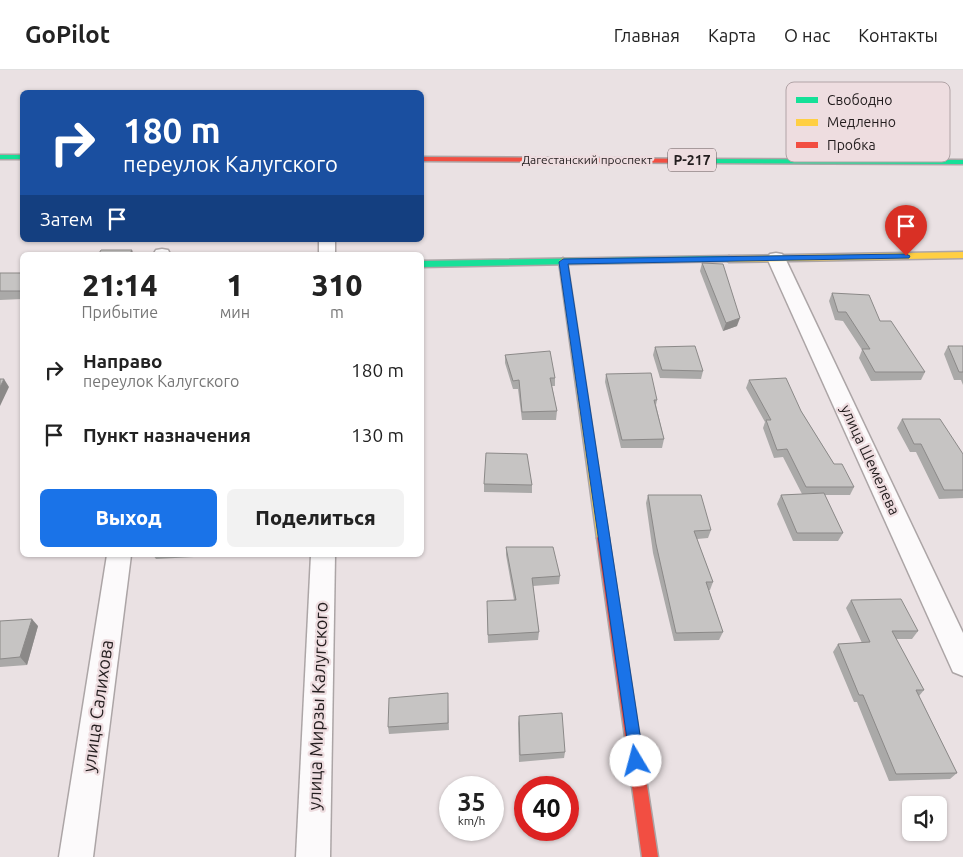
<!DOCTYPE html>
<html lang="ru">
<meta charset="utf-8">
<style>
body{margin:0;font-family:Ubuntu,sans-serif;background:#f2f2f2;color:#222;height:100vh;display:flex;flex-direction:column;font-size:19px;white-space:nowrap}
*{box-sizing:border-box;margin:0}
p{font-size:16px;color:#767676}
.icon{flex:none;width:28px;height:28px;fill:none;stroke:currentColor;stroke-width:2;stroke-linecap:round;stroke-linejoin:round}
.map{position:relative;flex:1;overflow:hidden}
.drawer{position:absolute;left:20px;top:182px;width:404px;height:305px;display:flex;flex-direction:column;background:#fff;border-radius:8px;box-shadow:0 1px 4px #0004}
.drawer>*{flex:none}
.top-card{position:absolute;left:20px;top:20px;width:404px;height:152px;border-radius:8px;box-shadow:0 1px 4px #0004;background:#1a4fa0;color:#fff;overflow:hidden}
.tools{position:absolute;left:902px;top:726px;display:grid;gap:10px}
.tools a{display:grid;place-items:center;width:45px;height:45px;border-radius:8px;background:#fff;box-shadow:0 1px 4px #0004;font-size:25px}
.speed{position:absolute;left:439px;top:706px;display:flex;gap:10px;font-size:25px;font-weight:700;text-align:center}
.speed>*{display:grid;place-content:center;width:65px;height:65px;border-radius:50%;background:#fff;box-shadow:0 1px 4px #0004;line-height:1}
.speed small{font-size:12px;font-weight:400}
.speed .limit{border:8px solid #d22;background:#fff;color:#111}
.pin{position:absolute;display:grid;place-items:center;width:42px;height:42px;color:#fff;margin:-51px -21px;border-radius:50% 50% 50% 0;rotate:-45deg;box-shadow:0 0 5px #0007}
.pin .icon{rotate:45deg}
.me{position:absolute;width:55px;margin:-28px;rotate:352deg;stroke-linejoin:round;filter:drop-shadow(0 0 4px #0008)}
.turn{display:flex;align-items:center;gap:18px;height:105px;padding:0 20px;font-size:22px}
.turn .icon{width:65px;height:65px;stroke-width:2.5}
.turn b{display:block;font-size:35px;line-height:42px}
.then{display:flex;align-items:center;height:48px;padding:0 20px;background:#0003;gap:10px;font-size:19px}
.eta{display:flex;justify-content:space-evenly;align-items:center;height:85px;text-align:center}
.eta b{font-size:30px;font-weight:800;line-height:35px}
.primary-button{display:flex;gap:10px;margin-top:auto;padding:10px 20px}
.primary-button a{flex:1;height:58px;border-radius:8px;background:#1a73e8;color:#fff;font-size:20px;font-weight:800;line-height:58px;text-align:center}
.primary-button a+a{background:#f2f2f2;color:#222}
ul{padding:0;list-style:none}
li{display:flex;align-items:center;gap:15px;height:65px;padding:0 20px}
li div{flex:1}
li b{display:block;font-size:19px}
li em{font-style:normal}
header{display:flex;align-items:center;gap:30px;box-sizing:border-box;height:70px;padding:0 25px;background:#fff;border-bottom:1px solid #e0e0e0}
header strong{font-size:24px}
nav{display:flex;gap:28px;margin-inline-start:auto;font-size:18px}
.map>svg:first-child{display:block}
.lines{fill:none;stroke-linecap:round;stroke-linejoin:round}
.street-casing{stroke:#aca5a6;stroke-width:3}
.fast-casing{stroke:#aca5a6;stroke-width:3}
.slow-casing{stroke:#aca5a6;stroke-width:3}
.jam-casing{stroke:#aca5a6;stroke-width:3}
.street{fill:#fcfafb;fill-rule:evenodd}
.fast{fill:#16e098;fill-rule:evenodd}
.slow{fill:#ffcf43;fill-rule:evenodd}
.jam{fill:#f24e42;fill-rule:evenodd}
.wall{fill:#aaa9a8}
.shaded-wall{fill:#8b8988}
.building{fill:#c6c4c3;stroke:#8b8988}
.route{fill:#1a73e8;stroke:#114b97}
.labels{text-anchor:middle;stroke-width:4.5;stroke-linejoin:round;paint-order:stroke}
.far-street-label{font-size:12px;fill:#231d1e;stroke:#eedde0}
.shield{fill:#eedde0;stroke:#605758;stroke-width:1}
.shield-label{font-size:14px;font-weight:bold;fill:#231d1e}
.street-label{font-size:15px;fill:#231d1e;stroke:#eedde0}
.near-street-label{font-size:18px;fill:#231d1e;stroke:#eedde0}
.key{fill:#eedde0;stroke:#b1a3a6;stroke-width:1}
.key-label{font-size:14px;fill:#231d1e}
</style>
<header>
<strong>GoPilot</strong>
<nav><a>Главная</a><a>Карта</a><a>О нас</a><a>Контакты</a></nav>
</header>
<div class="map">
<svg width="963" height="787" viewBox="0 0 963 787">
<rect width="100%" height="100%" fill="#eae1e3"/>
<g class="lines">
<defs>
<g id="street">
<rect x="319" y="170" width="16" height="15"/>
<path d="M162 179 168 180 170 184 153 185 156 180Z"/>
<path d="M776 183 782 184 785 188 963 563V606L953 602 767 188 770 184Z"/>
<path d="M107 485H131L93 787H59Z"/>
<path d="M311 485H335L330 787H296Z"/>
</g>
<g id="fast">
<rect x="0" y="85" width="22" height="4"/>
<path d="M704 89 963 90V94L707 93H704Z"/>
<path d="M729 186 733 189 732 191 421 197V191Z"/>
</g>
<g id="slow">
<path d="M963 182V188L729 192 725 189 729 186Z"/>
<path d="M563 188 567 191 609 468 607 471 603 473 599 471 597 468 559 191Z"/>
</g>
<g id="jam">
<path d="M421 87 707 89 711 91 707 93 421 91Z"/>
<path d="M603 463 607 465 609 468 658 787H642L597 468 599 465Z"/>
</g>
</defs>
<use href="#street" class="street-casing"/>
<use href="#fast" class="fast-casing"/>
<use href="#slow" class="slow-casing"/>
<use href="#jam" class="jam-casing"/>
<use href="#street" class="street"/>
<use href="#fast" class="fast"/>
<use href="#slow" class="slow"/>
<use href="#jam" class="jam"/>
</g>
<g class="wall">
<path d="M702 193 737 256 723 261 700 201Z"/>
<path d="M0 203H22V229L0 230Z"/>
<path d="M832 223 880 251 925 302 921 310 871 311 859 288 862 280 843 251 835 250 829 231Z"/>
<path d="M948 276H963V315L961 310H954L944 284Z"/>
<path d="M655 277 703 301 701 309 660 308 653 285Z"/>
<path d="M505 285 555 308V316H552L557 341 556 350H522L518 319H513L505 293Z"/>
<path d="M606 304 657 330 656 335 664 369 662 378H621L605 312Z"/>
<path d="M749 310 801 341 834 394 854 417 850 425H825L843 463 838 471H793L777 434 781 425 802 424 783 387 774 388 763 358 765 352 746 318Z"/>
<path d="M902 349 963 384V428L939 429 916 382H910L897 358Z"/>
<path d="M484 414 532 415V423L484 422Z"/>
<path d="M648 425 711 460 708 468 697 469 713 512 710 520H709L723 562 719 570 674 571 653 483 646 433Z"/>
<path d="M506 477 560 506 559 514 533 516 539 562 538 570 488 573 487 539 514 530 506 485Z"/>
<path d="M153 485H194V487L156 489Z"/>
<path d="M851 530 918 561 912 569H896L924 620 919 626 957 703 950 709 889 711 857 632H854L833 582 838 574 862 573 846 538Z"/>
<path d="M0 551 38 556 27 595 0 597Z"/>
<path d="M448 630 449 660 389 664 388 657Z"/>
<path d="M519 646 565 682 564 688 519 692 518 653Z"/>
</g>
<g class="shaded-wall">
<path d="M132 180 134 185H129Z"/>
<path d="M740 248 737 256 723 261 726 253Z"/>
<path d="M4 309 9 317 0 336V317Z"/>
<path d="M32 549 38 556 27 595 20 587Z"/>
</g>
<g class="building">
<path d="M101 180H132L129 185H98Z"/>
<path d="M702 193 723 194 740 248 726 253Z"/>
<rect x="0" y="203" width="22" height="18"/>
<path d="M832 223 869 225 880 251H891L925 302H875L862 279H870L846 242H838Z"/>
<path d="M695 276 703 301 662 300 655 277Z"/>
<path d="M948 276H963V302H959Z"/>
<path d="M550 281 555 308H550L557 341 522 342 519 310 513 311 505 285Z"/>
<path d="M651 303 657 330H654L664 369 622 370 606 304Z"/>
<path d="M786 308 801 341 834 394H842L854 417H806L787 379 777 380 766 350H771L749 310Z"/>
<path d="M0 309H4L0 317Z"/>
<path d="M902 349H940L963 384V420H944L921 374H914Z"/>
<path d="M486 383 527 384 532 415 484 414Z"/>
<path d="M824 423 843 463H797L781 425Z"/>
<path d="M648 425H701L711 460 694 461 713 512H706L723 562 676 563 656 474Z"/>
<path d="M506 477H553L560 506 532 508 539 562 488 565 487 531 516 530Z"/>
<path d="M901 529 918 561H892L924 620H916L957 703 896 704 863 625H859L838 574 870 572 851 530Z"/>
<path d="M32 549 20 587 0 589V551Z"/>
<path d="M448 623V653L388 657 389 628Z"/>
<path d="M562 643 565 682 520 685 519 646Z"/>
</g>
<path class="route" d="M906 184 910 186 909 188 568 194 644 691 642 697 636 699 631 697 559 192 563 189Z"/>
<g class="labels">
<g class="far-street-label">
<text x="587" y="94">Дагестанский проспект</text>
</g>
<rect class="shield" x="668" y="78.5" width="48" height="23" rx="4"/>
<g class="shield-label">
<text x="692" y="95">Р-217</text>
</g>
<g class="street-label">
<text transform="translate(870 390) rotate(65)" y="5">улица Шемелева</text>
</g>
<g class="near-street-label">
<text transform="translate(98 636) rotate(-82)" y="6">улица Салихова</text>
<text transform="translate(318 636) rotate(-88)" y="6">улица Мирзы Калугского</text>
</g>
</g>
<rect x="786" y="12" width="164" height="80" rx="8" class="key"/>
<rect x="796" y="27" width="22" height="6" fill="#16e098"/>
<rect x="796" y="49" width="22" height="7" fill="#ffcf43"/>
<rect x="796" y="72" width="22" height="6" fill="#f24e42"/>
<g class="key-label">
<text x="827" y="35">Свободно</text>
<text x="827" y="57">Медленно</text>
<text x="827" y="80">Пробка</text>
</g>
</svg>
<div class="tools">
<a><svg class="icon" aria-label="sound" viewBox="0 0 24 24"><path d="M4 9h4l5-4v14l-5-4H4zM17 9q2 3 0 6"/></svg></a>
</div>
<div class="speed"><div>35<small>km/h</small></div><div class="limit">40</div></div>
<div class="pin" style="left:906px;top:186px;background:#d93025"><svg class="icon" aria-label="arrive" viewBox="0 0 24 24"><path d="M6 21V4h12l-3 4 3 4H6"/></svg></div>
<svg class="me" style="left:636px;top:691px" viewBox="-20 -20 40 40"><circle r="19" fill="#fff"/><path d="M0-13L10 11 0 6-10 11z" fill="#1a73e8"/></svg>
<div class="top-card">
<div class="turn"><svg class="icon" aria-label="right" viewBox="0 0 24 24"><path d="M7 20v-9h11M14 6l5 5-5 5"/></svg><div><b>180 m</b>переулок Калугского</div></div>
<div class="then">Затем<svg class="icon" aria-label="arrive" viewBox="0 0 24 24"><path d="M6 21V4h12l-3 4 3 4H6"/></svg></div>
</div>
<section class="drawer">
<div class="eta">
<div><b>21:14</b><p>Прибытие</p></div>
<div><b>1</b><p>мин</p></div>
<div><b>310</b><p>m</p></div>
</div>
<ul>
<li><svg class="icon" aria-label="right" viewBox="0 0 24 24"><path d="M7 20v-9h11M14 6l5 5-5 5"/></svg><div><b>Направо</b><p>переулок Калугского</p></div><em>180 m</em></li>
<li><svg class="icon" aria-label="arrive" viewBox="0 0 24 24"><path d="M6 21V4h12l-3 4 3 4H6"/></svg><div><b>Пункт назначения</b></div><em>130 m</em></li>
</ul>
<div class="primary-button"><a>Выход</a><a>Поделиться</a></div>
</section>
</div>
